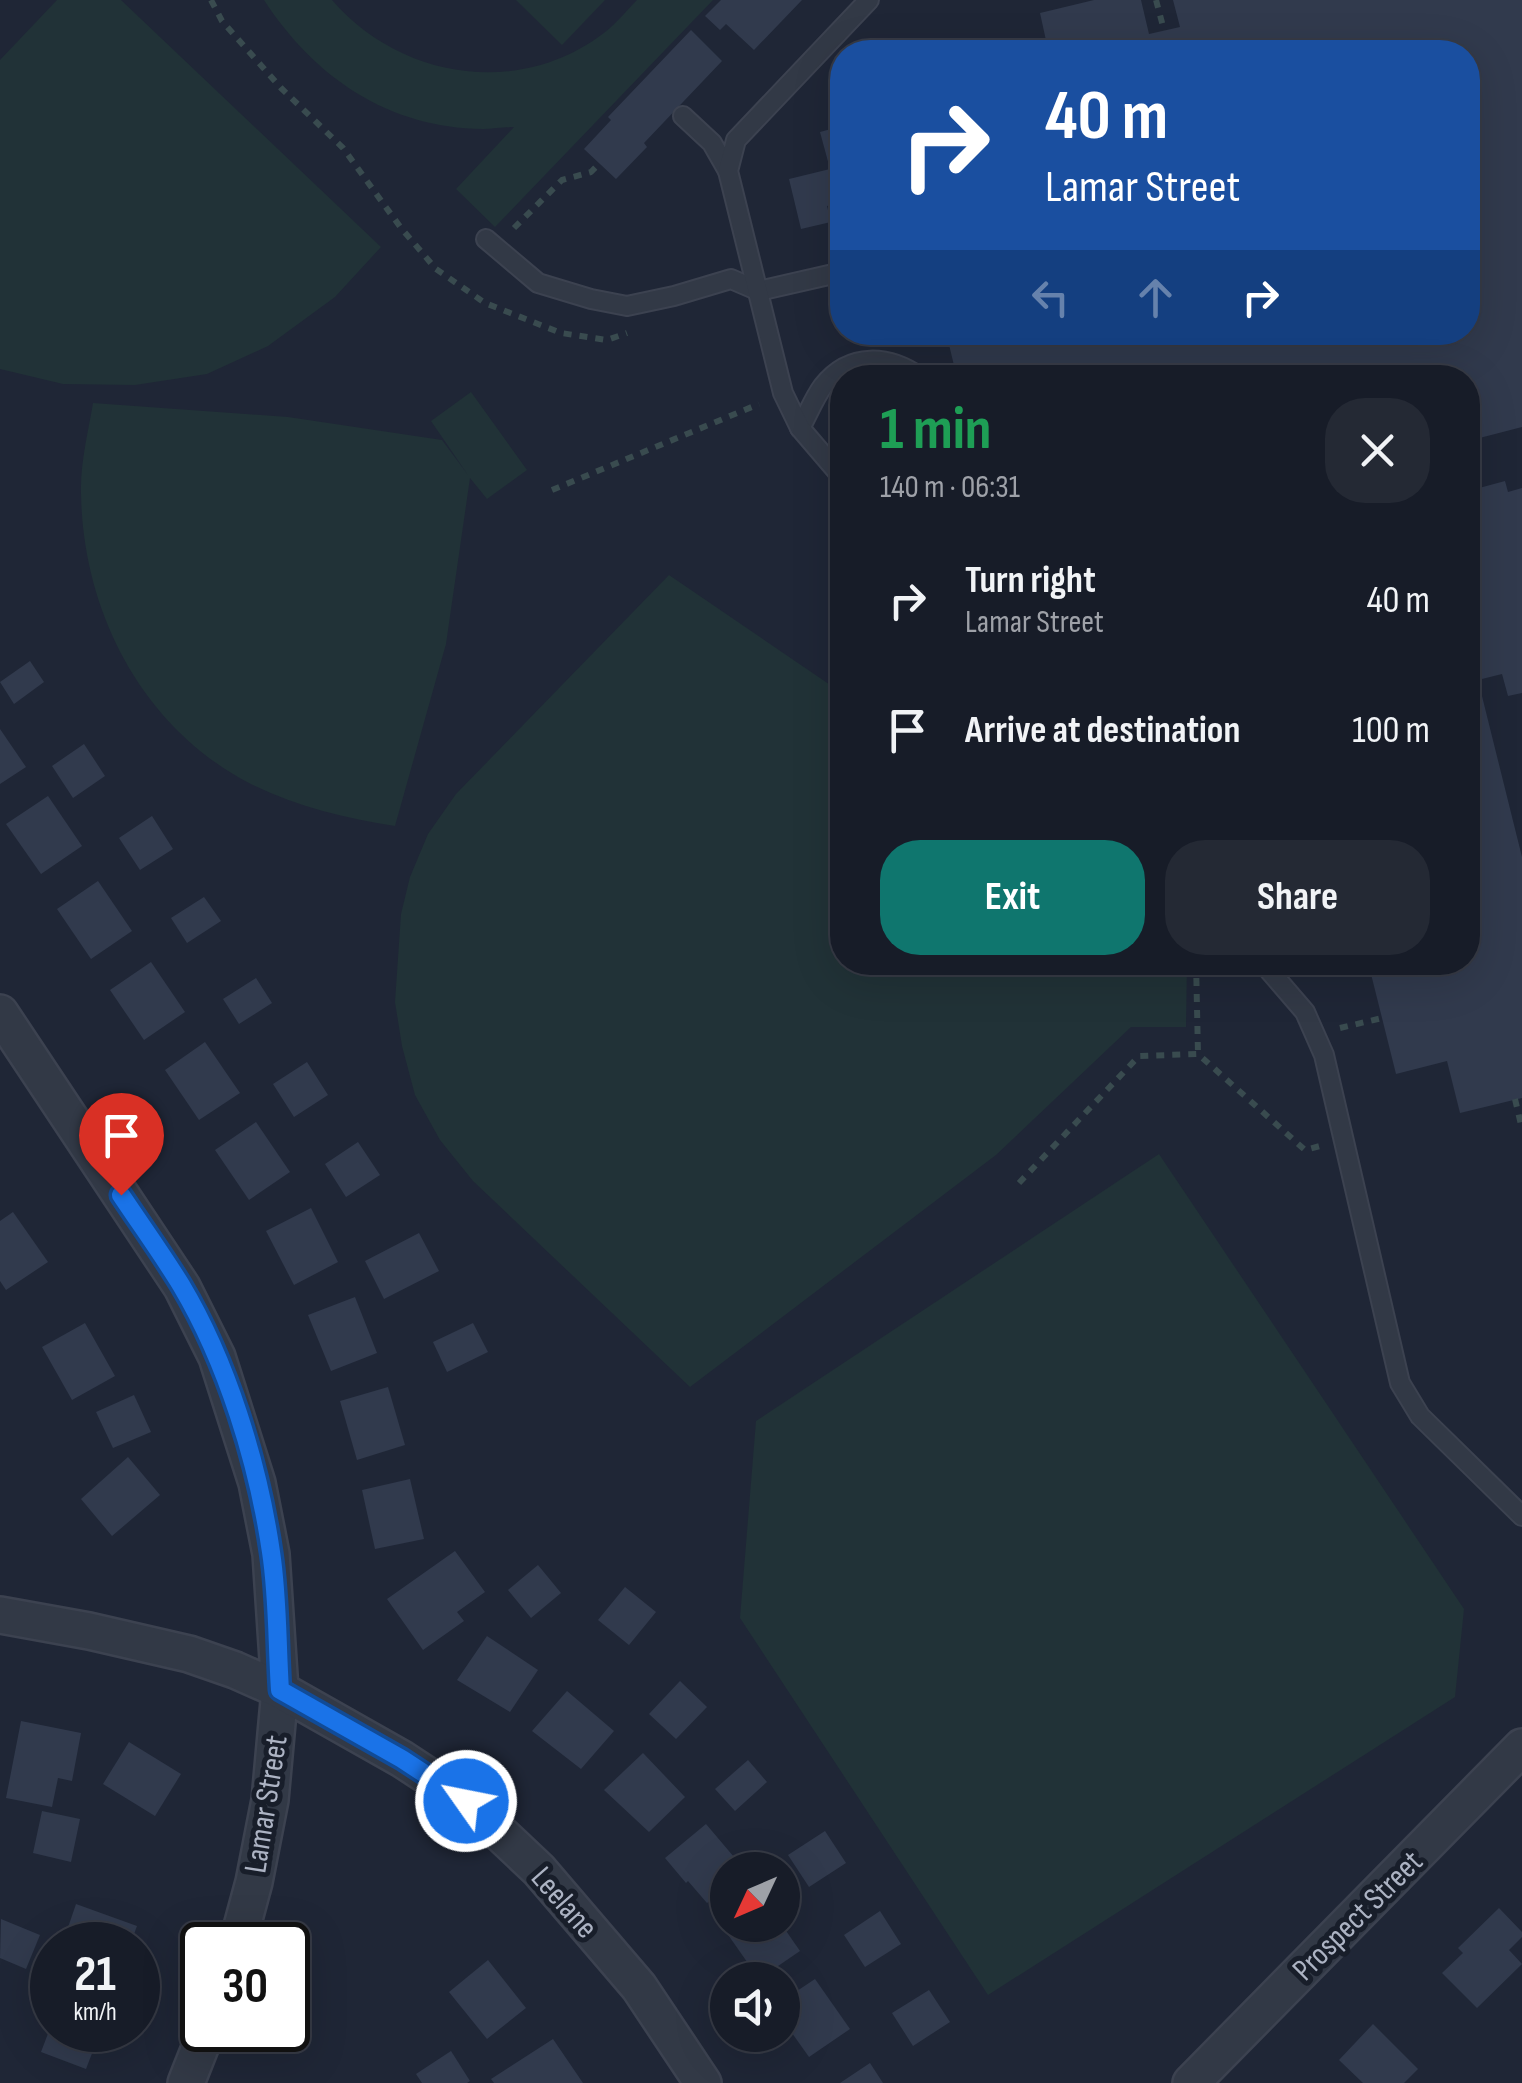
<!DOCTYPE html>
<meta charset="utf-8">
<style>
body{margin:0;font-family:"Sofia Sans Condensed",sans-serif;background:#242934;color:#f1f3f6;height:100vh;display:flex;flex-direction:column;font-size:38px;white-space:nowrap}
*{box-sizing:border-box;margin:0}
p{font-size:32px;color:#9ea1a8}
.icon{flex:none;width:55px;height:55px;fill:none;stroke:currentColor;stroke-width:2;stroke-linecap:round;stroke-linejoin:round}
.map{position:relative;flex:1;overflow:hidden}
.drawer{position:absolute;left:830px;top:365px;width:650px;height:610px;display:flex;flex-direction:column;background:#171c28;border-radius:40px;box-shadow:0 10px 40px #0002,0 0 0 2px #363a45}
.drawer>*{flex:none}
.top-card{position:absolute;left:830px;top:40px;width:650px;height:305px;border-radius:40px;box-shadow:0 10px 40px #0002,0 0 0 2px #363a45;background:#1a4fa0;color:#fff;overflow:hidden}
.needle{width:65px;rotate:226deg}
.tools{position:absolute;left:710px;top:1852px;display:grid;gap:20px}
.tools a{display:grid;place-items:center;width:90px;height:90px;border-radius:50%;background:#171c28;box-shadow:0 10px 40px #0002,0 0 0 2px #363a45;font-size:50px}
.speed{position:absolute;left:30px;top:1922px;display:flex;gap:20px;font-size:50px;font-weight:700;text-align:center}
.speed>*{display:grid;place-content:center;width:130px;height:130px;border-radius:50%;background:#171c28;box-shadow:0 10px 40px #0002,0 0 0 2px #363a45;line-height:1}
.speed small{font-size:25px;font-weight:400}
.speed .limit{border:5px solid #111;border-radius:15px;background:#fff;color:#111}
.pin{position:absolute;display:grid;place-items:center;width:85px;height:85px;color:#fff;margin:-102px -42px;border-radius:50% 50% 50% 0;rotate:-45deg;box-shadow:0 0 10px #0007}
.pin .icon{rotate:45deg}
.me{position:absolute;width:110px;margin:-55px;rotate:303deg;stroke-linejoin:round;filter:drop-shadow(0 0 8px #0008)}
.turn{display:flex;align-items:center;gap:35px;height:210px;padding:0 50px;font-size:45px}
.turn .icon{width:130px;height:130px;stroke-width:2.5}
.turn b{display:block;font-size:70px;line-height:85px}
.lanes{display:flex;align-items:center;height:95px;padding:0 50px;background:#0003;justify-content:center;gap:50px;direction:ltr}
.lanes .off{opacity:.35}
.round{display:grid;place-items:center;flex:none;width:105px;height:105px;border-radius:40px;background:#242934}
.summary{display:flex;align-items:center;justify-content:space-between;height:170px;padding:0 50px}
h1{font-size:60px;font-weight:700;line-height:75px;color:#1e9e55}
.button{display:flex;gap:20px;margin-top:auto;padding:20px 50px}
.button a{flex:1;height:115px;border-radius:40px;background:#0f766e;color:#fff;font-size:40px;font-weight:700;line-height:115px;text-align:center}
.button a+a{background:#242934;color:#f1f3f6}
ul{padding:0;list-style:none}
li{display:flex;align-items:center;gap:30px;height:130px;padding:0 50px}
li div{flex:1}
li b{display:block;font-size:38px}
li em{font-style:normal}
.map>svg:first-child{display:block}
.green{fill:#213237}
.building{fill:#313a4d}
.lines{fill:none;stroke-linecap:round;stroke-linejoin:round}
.lane-casing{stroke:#3c4250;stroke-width:22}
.street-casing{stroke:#3c4250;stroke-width:40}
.path{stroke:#394b4f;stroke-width:6;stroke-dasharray:8 8;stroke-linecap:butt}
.lane{stroke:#323946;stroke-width:18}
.street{stroke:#323946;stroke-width:35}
.route-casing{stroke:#114b97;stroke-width:25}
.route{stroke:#1a73e8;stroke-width:18}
.labels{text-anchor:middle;stroke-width:10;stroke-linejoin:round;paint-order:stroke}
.street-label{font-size:32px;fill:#acb3c3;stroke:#181e2a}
</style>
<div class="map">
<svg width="1522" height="2083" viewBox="0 0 1522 2083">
<rect width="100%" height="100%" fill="#1f2636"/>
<g class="green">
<path d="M57 0H121L381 247 335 297 268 346 207 374 135 385 63 384 0 369V60Z"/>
<path d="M264 0H332C402 81 525 99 610 28 619 20 628 9 637 0H713L495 227 456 189 514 127C504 127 493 129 483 129 388 128 314 77 264 0Z"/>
<path d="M516 0H605L562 45Z"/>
<path d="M471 392 527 470 487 499 470 478 446 644 395 826C345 818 294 806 249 783 142 727 83 612 81 494 80 464 88 433 93 403L288 417 442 440 468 475 431 421Z"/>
<path d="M669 575 842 693V962L1187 963 1186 1027H1131L996 1155 690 1387 473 1181 440 1140 415 1095 402 1046 395 1002 401 914 410 877 428 834 456 794Z"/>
<path d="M1159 1154 1464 1609 1455 1697 988 1995 740 1618 756 1421Z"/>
</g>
<g class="building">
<path d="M721 0H802L754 50 726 24 720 30 705 16Z"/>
<path d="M1094 0H1141L1149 34 1180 27 1173 0H1522V427L1468 441V378H957L946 332H1468V52H1021L1047 45 1040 13Z"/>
<path d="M691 30 722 61 644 143 647 147 616 179 584 149 611 120 608 117Z"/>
<path d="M842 126V202L827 206 831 222 801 229 789 179 830 169 820 132Z"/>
<path d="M1505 481 1508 492 1522 488V693L1508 696 1502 674 1478 680 1522 857V1098L1460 1113 1447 1061 1396 1074 1368 962H1468V491Z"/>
<path d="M30 661 44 682 14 704 0 682Z"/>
<path d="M0 729 26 767 0 784Z"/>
<path d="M84 744 105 776 73 798 52 766Z"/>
<path d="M48 796 82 846 41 874 6 824Z"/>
<path d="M152 816 173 849 140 870 119 838Z"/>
<path d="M98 881 132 931 91 959 57 909Z"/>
<path d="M204 897 221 921 187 943 171 918Z"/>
<path d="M151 962 185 1012 144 1040 110 990Z"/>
<path d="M256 978 272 1003 239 1024 223 999Z"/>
<path d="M205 1042 240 1093 199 1120 165 1070Z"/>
<path d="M307 1062 328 1095 294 1117 273 1084Z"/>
<path d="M256 1122 290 1172 249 1200 215 1150Z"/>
<path d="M358 1142 380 1175 346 1197 325 1164Z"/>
<path d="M311 1208 338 1262 294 1285 266 1231Z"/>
<path d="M13 1212 48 1262 6 1290 0 1281V1221Z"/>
<path d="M419 1233 439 1271 384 1299 365 1261Z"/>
<path d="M355 1297 377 1353 331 1371 308 1315Z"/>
<path d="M85 1323 115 1376 72 1400 42 1347Z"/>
<path d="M473 1323 488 1352 447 1372 433 1342Z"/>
<path d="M388 1387 405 1445 357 1460 340 1401Z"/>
<path d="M134 1395 151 1432 113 1448 96 1412Z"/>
<path d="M128 1457 160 1495 112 1536 81 1499Z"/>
<path d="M410 1479 424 1539 375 1549 362 1490Z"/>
<path d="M455 1551 485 1592 457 1612 464 1621 423 1650 387 1599Z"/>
<path d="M538 1565 561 1593 531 1618 508 1590Z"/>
<path d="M625 1587 656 1612 629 1645 598 1620Z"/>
<path d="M487 1636 538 1670 510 1712 457 1680Z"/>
<path d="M680 1681 707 1707 676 1739 649 1714Z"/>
<path d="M567 1691 614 1731 581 1769 532 1731Z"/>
<path d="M21 1721 81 1733 72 1781 58 1778 52 1807 6 1798Z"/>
<path d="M129 1742 181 1774 155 1816 103 1784Z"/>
<path d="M643 1753 685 1797 649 1832 604 1790Z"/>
<path d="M748 1760 767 1782 735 1811 715 1789Z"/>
<path d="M42 1811 80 1819 71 1862 33 1853Z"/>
<path d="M706 1824 745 1870H728V1886L707 1903 688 1881 686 1883 665 1858Z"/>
<path d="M825 1831 846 1863 809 1887 788 1855Z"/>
<path d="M76 1904 137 1926 130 1945H62Z"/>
<path d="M1499 1908 1522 1932V1937L1509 1950 1522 1964 1477 2008 1442 1973 1463 1953 1458 1948Z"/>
<path d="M880 1911 901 1944 865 1967 844 1935Z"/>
<path d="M1 1919 40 1935 26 1969 0 1958Z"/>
<path d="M730 1925H782L800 1951 759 1979 724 1929Z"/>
<path d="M488 1960 526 2008 487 2039 449 1992Z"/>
<path d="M815 1979 850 2029 809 2057 782 2019V2001Z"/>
<path d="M929 1990 950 2022 913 2046 892 2013Z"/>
<path d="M52 2023V2030H101L86 2069 41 2052Z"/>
<path d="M1373 2024 1418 2069 1404 2083H1363L1339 2060Z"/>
<path d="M553 2039 583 2083H494L491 2079Z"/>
<path d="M451 2051 470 2081 467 2083H422L416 2074Z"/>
<path d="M870 2063 883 2083H840Z"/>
</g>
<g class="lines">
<defs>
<g id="lane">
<path d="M683 116 712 143 728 171"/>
<path d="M486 239 538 283 591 299 627 306 674 296 731 279 759 291 842 272"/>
<path d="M800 428C808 414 814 398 823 386 850 352 889 355 921 378"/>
<path d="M842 477 800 428 783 393 728 171 736 140 869 0"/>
<path d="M1262 962 1305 1012 1324 1055 1400 1383 1420 1416 1522 1516"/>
</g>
<g id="street">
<path d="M0 1013 182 1287 217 1357 257 1483 271 1554 280 1690 270 1800 254 1882 237 1945"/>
<path d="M0 1615 89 1631 189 1654 235 1670 280 1690 402 1759 466 1801 539 1870 639 1987 703 2083"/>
<path d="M186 2083 207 2030"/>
<path d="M1191 2083 1522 1747"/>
</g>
</defs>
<use href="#lane" class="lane-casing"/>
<use href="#street" class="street-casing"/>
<g class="path">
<path d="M211 0 222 21 281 88 343 148 401 228 436 269 485 303 561 333 607 340 627 333"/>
<path d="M1156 0 1164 30"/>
<path d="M514 228 562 180 591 172 600 163"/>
<path d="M552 490 759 404"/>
<path d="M1196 962 1198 1054"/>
<path d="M1340 1028 1382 1018"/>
<path d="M1515 1099 1522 1129"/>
<path d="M1019 1183 1139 1056 1198 1054 1305 1150 1320 1146"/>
</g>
<use href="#lane" class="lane"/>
<use href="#street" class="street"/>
</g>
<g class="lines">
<defs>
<path id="route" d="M121 1195C141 1225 162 1254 181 1285 227 1362 258 1463 271 1552 278 1597 277 1645 280 1690L402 1759 466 1801"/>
</defs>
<use href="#route" class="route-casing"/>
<use href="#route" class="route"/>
</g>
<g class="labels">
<g class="street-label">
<text transform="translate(265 1804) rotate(-81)" y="11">Lamar Street</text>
<text transform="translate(565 1902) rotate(49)" y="11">Leelane</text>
<text transform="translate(1357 1915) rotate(-45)" y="11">Prospect Street</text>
</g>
</g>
</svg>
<div class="tools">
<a><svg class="needle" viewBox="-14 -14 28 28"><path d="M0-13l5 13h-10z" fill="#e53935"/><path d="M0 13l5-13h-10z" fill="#9ea1a8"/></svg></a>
<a><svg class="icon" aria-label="sound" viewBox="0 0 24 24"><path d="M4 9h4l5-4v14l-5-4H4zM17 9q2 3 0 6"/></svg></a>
</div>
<div class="speed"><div>21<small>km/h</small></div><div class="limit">30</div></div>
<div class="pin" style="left:121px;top:1195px;background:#d93025"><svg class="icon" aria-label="arrive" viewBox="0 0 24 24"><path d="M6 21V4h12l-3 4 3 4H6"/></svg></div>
<svg class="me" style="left:466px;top:1801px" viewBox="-20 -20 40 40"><circle r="17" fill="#1a73e8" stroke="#fff" stroke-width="3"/><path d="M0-11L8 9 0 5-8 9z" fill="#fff"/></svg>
<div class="top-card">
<div class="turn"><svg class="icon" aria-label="right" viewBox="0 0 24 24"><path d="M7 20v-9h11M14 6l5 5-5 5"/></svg><div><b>40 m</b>Lamar Street</div></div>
<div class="lanes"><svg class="icon off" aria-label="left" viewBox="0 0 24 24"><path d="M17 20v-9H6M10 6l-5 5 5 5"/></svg><svg class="icon off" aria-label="ahead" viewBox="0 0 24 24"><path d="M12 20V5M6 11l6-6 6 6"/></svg><svg class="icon" aria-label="right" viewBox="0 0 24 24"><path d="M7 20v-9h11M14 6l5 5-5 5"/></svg></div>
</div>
<section class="drawer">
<div class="summary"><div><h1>1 min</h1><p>140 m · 06:31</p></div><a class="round"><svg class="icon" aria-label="close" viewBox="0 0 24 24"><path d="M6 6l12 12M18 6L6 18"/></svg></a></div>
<ul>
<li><svg class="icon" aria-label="right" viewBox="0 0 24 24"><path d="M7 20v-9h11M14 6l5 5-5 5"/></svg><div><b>Turn right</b><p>Lamar Street</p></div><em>40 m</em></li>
<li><svg class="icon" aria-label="arrive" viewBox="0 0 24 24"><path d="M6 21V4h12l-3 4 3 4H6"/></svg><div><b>Arrive at destination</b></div><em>100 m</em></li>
</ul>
<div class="button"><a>Exit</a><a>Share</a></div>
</section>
</div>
